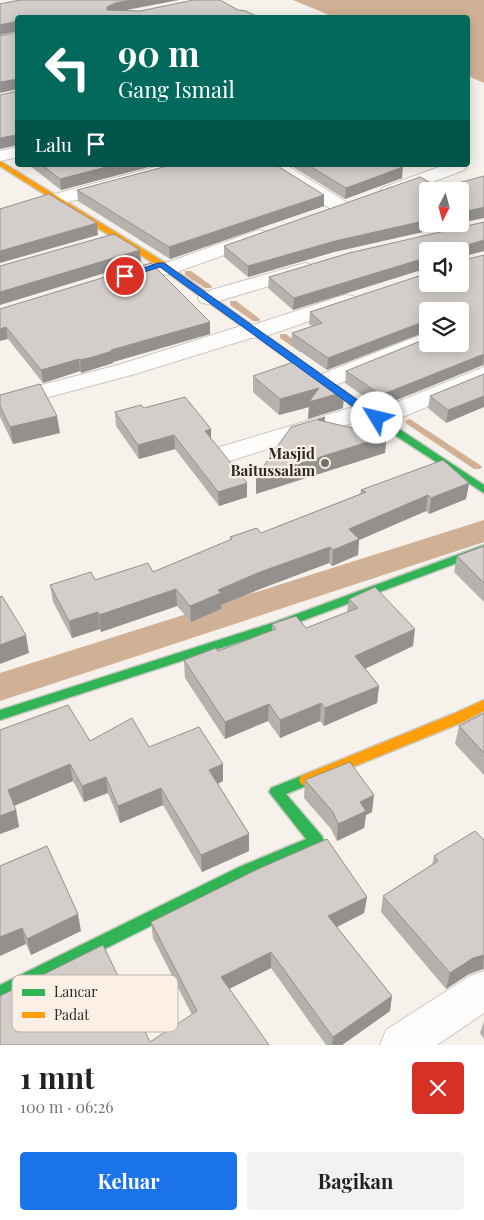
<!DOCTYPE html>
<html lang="id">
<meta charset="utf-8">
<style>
body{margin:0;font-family:"Playfair Display",serif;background:#f2f2f2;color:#202124;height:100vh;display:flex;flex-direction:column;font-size:19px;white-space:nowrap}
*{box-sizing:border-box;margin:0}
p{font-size:16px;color:#757577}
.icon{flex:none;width:28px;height:28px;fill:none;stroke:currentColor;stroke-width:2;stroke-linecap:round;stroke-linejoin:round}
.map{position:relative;height:1045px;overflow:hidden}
.side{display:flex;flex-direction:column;background:#fff;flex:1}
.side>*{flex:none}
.top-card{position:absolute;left:15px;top:15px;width:455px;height:152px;border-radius:5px;box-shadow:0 2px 12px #0003;background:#00695c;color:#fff;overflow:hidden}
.needle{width:32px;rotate:186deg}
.tools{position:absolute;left:419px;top:182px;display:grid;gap:10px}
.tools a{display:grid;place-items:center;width:50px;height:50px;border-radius:5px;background:#fff;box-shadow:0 2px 12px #0003;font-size:25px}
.pin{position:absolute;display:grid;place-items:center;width:42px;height:42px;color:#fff;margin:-21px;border:2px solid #fff;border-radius:50%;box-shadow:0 1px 5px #0007}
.me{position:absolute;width:55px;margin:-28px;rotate:306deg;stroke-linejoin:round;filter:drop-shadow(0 0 4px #0008)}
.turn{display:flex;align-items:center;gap:18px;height:105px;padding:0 20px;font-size:22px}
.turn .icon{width:65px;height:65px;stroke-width:2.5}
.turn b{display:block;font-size:35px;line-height:42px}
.then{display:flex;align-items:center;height:48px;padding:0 20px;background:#0003;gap:10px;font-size:19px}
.round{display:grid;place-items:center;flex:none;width:52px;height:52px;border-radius:5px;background:#f2f2f2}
.headline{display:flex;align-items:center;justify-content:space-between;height:85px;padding:0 20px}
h1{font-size:30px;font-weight:700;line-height:38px}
.cta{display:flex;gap:10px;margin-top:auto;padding:10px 20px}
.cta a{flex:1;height:58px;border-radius:5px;background:#1a73e8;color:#fff;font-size:20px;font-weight:700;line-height:58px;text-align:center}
.cta a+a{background:#f2f2f2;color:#202124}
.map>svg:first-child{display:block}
.water{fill:#d1b196}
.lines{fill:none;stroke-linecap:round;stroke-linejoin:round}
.stream{fill:#d1b196;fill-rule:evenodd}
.canal{fill:#d1b196;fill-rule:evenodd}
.street-casing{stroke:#cbc7c2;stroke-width:2}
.fast-casing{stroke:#cbc7c2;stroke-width:3}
.slow-casing{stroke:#cbc7c2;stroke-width:3}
.street{fill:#fefdfc;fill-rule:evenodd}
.fast{fill:#30b455;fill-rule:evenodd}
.slow{fill:#ff9f0a;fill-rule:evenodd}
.wall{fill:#b5b1ad}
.shaded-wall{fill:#94908d}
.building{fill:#d3cec9;stroke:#94908d}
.route{fill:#1a73e8;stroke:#114b97}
.poi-dot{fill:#736e6a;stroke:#fcf0e6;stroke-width:2}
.labels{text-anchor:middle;stroke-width:4.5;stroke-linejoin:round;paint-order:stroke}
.poi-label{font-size:15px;font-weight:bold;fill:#2c2825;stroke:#fcf0e6;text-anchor:end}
.key{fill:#fcf0e6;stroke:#beb4ac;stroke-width:1}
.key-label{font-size:14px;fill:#2c2825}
</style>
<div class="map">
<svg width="484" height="1045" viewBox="0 0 484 1045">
<rect width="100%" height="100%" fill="#f7f1eb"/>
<path class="water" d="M293 0H484V83L468 76V18L334 17Z"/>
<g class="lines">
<g class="stream">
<path d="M185 271H191L212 286 211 288H205L185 275Z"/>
<path d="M230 301H236L260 319 259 321H253L230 305Z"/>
<path d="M280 334H286L307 350 306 352H300L280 338Z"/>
<path d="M410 419 480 465 482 467 480 469H474L407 424 405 422 407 420Z"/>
</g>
<path class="canal" d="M484 520V542L0 701V673Z"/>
<defs>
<g id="street">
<path d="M18 147V157L0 161V151Z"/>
<path d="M163 165H192L189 169 58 205 51 203 49 199 51 195Z"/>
<path d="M265 165H286L348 203 350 207 348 211 341 213 334 211 268 169Z"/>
<path d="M444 165 467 166 464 170 396 196 389 198 382 196 380 192 382 188Z"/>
<path d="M259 230 266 232 269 236 266 240 174 273 167 275 160 273 157 269 160 265Z"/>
<path d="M305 263 312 265 315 269 312 273 209 304 201 303 198 298 201 293Z"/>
<path d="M345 295 353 296 356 301 353 306 263 337 251 338 135 374 0 410V396L118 365 244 325 256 324Z"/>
<path d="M428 332V344H436L333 386 325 388 317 386 313 381 317 376Z"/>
<path d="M484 367V383L386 424 377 426 368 424 365 419 229 461 220 459 216 453 220 447 357 406 366 404 375 406 377 410Z"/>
<path d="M484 971V1013L437 1045H380L386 1030 470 976Z"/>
</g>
<g id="fast">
<path d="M291 354 381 417 484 485V493L373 421 288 359V355Z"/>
<path d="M484 545V553L283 628 0 720V710L275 622Z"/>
<path d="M306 774 311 776 313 780 311 784 286 794 322 836 324 841 322 846 249 877 0 1001V985L239 867 306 839 269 792 271 788Z"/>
</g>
<g id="slow">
<path d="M0 161 164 262 296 357 291 360 288 359 158 266 0 166Z"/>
<path d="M484 700V711L463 722 311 784 306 786 301 784 299 780 301 776 453 714Z"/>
</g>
</defs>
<use href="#street" class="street-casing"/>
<use href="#fast" class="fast-casing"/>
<use href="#slow" class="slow-casing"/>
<use href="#street" class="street"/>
<use href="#fast" class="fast"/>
<use href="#slow" class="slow"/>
</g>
<g class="wall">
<path d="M29 165H156L61 190Z"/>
<path d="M290 165H398L402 178 345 199Z"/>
<path d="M77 190 324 195V206L170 259 78 201Z"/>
<path d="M484 222V251L460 257V261L484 255V366L483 365 379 407 345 383 346 371 460 344 428 311 327 370 291 345 292 333 312 326 309 324 310 312 460 284 428 251 293 310 268 288 269 277Z"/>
<path d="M428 224H458L334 252 248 277 224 257V246Z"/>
<path d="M0 309 210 322V334L113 362V363L94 369 81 373 80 371 43 383 8 339Z"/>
<path d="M484 374 446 423 428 408 430 396Z"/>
<path d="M253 376 344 392 343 408 308 419 309 407 279 415 253 392Z"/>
<path d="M0 395 60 433 13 444 0 417Z"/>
<path d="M144 408 211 429V439L247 483V497L219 506 175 449 139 459 116 426 115 412Z"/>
<path d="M469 483 466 499 429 514 426 511 359 540 358 555 332 566 329 563 260 589 221 605V609L191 622 177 606 101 632 100 629 72 638 53 602 50 585 153 572 230 540V537L261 533 360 494 361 490Z"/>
<path d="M484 546V602L454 572 457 556Z"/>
<path d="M349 599 413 646 365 669 379 686 377 703 324 726 320 721 280 738 268 721 225 739 185 678 184 660 218 651 272 631V624L306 628 347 612Z"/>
<path d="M484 713V775L455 744 459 726Z"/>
<path d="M0 730 90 741 149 747 223 764V781L218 784 249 834V851L202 872 163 805 120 823 108 793 84 802 73 781 14 806 16 810 19 827 0 834Z"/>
<path d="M305 780 372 812 366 815 364 828 337 841 331 829 304 798Z"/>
<path d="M484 840V970L483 969 469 974 446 989 381 912 383 896 432 865 434 856Z"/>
<path d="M0 866 81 931 31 955 26 944Z"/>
<path d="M367 897 364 913 337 927 390 1011 342 1045H326L271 968 229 989 269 1045 150 1042 192 1015 153 938 151 922Z"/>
<path d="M484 1021V1039L480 1033Z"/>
</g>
<g class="shaded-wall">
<path d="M132 0H179L116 12 107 10V7L115 3Z"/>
<path d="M18 21V31L0 35V25Z"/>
<path d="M18 79V89L0 93V82Z"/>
<path d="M16 135 18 145 0 149V138Z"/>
<path d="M114 165H156L61 190 60 179Z"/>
<path d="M403 167 402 178 345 199 346 188Z"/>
<path d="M324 195V206L170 259 169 247Z"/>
<path d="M484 207V218L460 223V213Z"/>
<path d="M428 220V224H458L334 252 248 277V266L335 241Z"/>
<path d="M97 223 98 235 0 263V251Z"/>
<path d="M484 240V251L460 257V247Z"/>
<path d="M140 250 141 262 0 305V292Z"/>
<path d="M428 257V268L293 310 294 298Z"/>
<path d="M428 320V331L327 370 328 358Z"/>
<path d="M210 322V334L113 362V363L81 373 80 360 111 350Z"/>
<path d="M6 327 8 339 0 341V329Z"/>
<path d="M484 354 483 365 379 407 381 395Z"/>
<path d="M79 359 80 371 43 383 41 370Z"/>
<path d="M319 388 344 392 343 408 308 419 309 407 279 415 280 399Z"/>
<path d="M484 396V407L446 423 448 410Z"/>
<path d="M57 416 60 433 13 444 10 427Z"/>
<path d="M325 417 324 434 318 420Z"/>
<path d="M211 429V443L205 431Z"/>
<path d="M174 435 175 449 139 459 138 445Z"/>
<path d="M387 436 385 453 256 494V477Z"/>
<path d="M247 483V497L219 506 218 492Z"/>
<path d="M469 483 466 499 429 514 431 498Z"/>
<path d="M428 495 426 511 359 540 358 555 332 566 333 550 349 529Z"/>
<path d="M330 547 329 563 260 589 221 605V609L191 622 190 606 218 590 260 572Z"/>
<path d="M176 589 177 606 101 632 99 615Z"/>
<path d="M98 612 100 629 72 638 69 621Z"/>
<path d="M415 629 413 646 353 674 355 656Z"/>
<path d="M26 635 29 653 0 664V645Z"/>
<path d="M379 686 377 703 324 726 325 708Z"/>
<path d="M321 703 320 721 280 738V720Z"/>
<path d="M269 704 268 721 225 739V722Z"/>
<path d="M70 764 73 781 11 807 8 790Z"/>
<path d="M223 764V781L210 787 209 770Z"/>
<path d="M106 777 108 793 84 802 82 786Z"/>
<path d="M161 788 163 805 120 823 118 806Z"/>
<path d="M374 795 372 812 366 815 364 828 337 841 338 824 360 802Z"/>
<path d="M16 810 19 827 0 834V816Z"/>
<path d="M249 834V851L202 872 201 855Z"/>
<path d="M367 897 364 913 327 932 328 916Z"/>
<path d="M78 914 81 931 31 955 27 939Z"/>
<path d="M22 928 26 944 0 956V937Z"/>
<path d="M271 952V968L221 993V977Z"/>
<path d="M484 955 483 969 469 974 446 989 450 973 473 958Z"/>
<path d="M392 996 390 1011 342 1045H332L333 1037Z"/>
</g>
<g class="building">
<path d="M20 0H132L115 3 107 7V10L140 11 194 0H220L238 10 246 11 260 18H18V21L0 25V4Z"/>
<path d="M18 32V79L0 82V36Z"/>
<path d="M18 91V136L16 135 0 138V95Z"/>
<path d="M42 165H114L60 179Z"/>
<path d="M171 165H276L324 195 169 247 77 190Z"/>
<path d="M308 165H398L403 167 346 188Z"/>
<path d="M484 176V207L460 213V191H428V220L335 241 248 266 224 246 420 177 440 188Z"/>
<path d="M49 194 97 223 0 251V209Z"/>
<path d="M484 222V240L460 247V261L484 255V354L381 395 346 371 428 338V344H460V311H428V320L328 358 292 333 322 323 310 312 428 273V284H460V251H428V257L294 298 269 277 349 253Z"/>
<path d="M114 234 140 250 0 292V266Z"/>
<path d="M151 263 210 322 111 350 112 351 93 357 80 360 79 359 41 370 6 327 0 329V309Z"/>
<path d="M299 360 344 392 309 402 319 388 280 399 253 376Z"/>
<path d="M484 374V396L448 410 430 396Z"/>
<path d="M40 384 57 416 10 427 0 406V395Z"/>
<path d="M185 397 211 429 205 431 247 483 218 492 174 435 138 445 115 412 141 405 144 408Z"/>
<path d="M325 417 318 420 387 436 256 477 291 427Z"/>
<path d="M443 460 469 483 431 498 428 495 349 529 359 539 333 550 330 547 260 572 218 590 221 593 190 606 176 589 99 615 98 612 69 621 50 585 91 572 95 580 148 563 153 572 232 539 230 537 257 528 261 533 366 492 361 490Z"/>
<path d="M484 546V583L457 556Z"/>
<path d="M375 587 415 629 355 656 379 686 325 708 321 703 280 720 269 704 225 722 184 660 216 648 218 651 276 629 272 624 296 616 306 628 358 608 349 599Z"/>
<path d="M2 596 26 635 0 645V597Z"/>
<path d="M68 705 90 741 132 718 149 747 199 727 223 764 209 770 249 834 201 855 161 788 118 806 106 777 82 786 70 764 8 790 16 810 0 816V730Z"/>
<path d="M484 713V753L459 726Z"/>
<path d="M350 762 374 795 360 802 366 811 338 824 333 812 305 780Z"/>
<path d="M475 831 484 840V955L473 958 450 973 383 896 438 861 434 856Z"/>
<path d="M327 839 367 897 328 916 392 996 333 1037 271 952 221 977 269 1045H0V996L103 945 150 1042 197 1011 151 922 258 869Z"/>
<path d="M47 846 78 914 27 939 22 928 0 937V866Z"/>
</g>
<path class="route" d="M158 263H164L380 416V421H373L160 267 125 278 121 276Z"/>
<circle class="poi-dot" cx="325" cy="463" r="5"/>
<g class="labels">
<g class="poi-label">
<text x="315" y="459">Masjid<tspan x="315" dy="17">Baitussalam</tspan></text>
</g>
</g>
<rect x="12" y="975" width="166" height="57" rx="8" class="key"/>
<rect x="22" y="989" width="23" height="7" fill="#30b455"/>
<rect x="22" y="1012" width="23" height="6" fill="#ff9f0a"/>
<g class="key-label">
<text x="54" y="997">Lancar</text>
<text x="54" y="1020">Padat</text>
</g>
</svg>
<div class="tools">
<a><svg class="needle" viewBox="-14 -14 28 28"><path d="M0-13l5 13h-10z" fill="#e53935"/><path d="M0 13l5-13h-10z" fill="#757577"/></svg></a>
<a><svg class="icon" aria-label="sound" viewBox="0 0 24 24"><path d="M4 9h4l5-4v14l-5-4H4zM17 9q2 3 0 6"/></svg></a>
<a><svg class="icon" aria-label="layers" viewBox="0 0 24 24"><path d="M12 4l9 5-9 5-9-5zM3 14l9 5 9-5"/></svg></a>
</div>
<div class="pin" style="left:125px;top:276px;background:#d93025"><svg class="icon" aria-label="arrive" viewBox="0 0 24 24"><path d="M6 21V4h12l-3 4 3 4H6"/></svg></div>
<svg class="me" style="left:377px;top:418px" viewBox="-20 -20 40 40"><circle r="19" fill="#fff"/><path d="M0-13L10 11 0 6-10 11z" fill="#1a73e8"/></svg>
<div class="top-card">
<div class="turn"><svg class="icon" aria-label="left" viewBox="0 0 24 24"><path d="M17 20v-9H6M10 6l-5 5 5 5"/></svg><div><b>90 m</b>Gang Ismail</div></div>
<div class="then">Lalu<svg class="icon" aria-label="arrive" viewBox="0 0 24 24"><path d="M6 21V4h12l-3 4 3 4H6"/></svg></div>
</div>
</div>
<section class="side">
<div class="headline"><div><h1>1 mnt</h1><p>100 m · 06:26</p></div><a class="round" style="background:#d93025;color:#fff"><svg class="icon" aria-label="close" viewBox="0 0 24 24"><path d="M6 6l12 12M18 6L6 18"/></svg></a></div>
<div class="cta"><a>Keluar</a><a>Bagikan</a></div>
</section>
